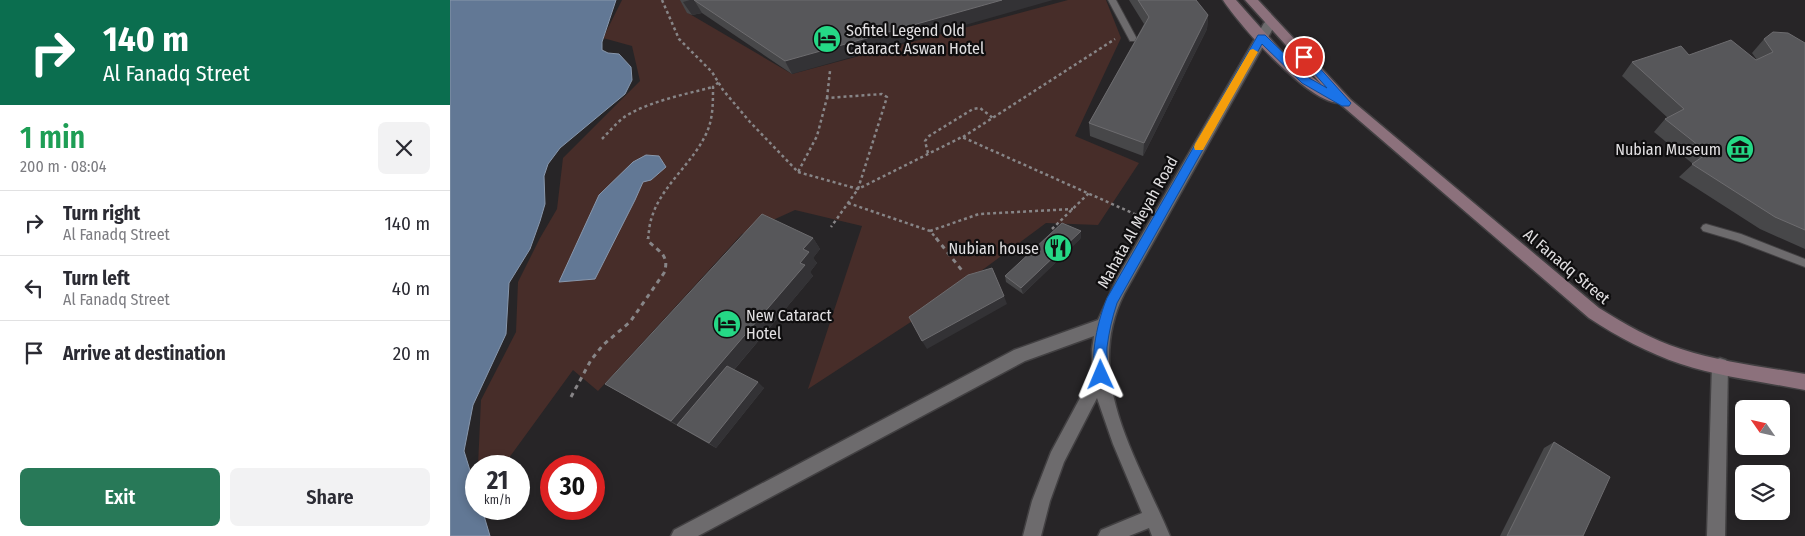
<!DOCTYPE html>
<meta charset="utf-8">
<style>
body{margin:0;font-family:"Fira Sans Condensed",sans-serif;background:#f2f2f3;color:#2b2b33;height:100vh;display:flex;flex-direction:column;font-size:19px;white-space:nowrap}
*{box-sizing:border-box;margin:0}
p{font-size:16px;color:#7c7c81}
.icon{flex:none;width:28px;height:28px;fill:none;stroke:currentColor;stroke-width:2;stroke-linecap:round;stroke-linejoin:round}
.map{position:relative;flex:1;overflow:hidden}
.panel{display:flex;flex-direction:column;background:#fff;width:450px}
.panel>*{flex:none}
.top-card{background:#0b6e4f;color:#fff;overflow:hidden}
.needle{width:32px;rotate:304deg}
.controls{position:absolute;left:1285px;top:400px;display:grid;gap:10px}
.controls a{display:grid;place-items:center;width:55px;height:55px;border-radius:8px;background:#fff;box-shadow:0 2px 8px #0003;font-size:25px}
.speed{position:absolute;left:15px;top:455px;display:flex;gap:10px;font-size:25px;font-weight:700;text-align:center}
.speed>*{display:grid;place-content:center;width:65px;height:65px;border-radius:50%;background:#fff;box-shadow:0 2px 8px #0003;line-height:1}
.speed small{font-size:12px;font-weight:400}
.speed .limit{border:8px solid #d22;background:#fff;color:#111}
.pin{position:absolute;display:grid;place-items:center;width:42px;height:42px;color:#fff;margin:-21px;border:2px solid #fff;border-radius:50%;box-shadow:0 1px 5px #0007}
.me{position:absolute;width:55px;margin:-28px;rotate:359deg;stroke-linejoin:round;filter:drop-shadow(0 0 4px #0008)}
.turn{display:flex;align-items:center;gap:18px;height:105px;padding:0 20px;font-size:22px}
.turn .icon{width:65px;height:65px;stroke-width:2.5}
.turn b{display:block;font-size:35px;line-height:42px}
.round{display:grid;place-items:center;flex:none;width:52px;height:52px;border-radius:8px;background:#f2f2f3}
.summary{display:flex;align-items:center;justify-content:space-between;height:85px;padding:0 20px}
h1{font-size:30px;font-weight:600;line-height:38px;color:#1e9e55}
.cta{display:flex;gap:10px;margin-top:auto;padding:10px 20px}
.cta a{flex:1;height:58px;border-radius:8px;background:#287958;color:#fff;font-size:20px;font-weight:600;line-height:58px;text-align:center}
.cta a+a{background:#f2f2f3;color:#2b2b33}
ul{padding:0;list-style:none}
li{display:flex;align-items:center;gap:15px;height:65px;padding:0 20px;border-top:1px solid #e1e1e2}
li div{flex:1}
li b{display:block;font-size:19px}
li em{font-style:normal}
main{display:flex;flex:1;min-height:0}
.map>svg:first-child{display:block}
.green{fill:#472d29}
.water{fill:#627895;stroke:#8897ac}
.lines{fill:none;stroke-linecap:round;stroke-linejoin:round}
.lane-casing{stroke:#424042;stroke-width:2}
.street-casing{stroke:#424042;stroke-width:3}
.secondary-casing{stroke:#424042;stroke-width:3}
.path-far1{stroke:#878587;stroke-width:2.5;stroke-dasharray:3 3;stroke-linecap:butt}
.path{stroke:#878587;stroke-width:3;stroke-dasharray:4.5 4.5;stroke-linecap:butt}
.lane{fill:#6d6b6d;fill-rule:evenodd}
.street{fill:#6d6b6d;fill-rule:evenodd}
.secondary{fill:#8c717c;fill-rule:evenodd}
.wall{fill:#474749}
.shaded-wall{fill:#333235}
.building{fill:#57575a;stroke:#6d6c6f}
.route{fill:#1a73e8;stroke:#114b97}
.slow{fill:#f59e0b}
.labels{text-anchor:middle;stroke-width:4.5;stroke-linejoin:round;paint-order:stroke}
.poi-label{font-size:16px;fill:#e2e0e2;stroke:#0f0e0f;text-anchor:start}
.street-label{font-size:16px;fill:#e2e0e2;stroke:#0f0e0f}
</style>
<main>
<section class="panel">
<div class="top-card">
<div class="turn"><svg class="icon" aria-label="right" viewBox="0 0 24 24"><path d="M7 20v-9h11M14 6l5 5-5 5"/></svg><div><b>140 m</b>Al Fanadq Street</div></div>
</div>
<div class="summary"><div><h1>1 min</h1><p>200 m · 08:04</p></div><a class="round"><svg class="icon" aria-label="close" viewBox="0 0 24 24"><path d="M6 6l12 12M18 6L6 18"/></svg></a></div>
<ul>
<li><svg class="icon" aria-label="right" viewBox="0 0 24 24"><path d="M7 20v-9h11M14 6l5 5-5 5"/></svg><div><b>Turn right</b><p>Al Fanadq Street</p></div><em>140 m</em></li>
<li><svg class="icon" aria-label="left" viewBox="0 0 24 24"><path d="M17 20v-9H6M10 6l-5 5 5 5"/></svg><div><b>Turn left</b><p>Al Fanadq Street</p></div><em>40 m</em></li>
<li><svg class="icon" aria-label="arrive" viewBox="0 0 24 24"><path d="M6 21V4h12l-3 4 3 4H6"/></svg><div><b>Arrive at destination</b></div><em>20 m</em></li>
</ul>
<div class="cta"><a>Exit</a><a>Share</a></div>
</section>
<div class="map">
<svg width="1355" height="536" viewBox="0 0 1355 536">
<rect width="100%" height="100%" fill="#272527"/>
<path class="green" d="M172 0H240L238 13 342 74 618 0H656L671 38 625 136 689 163 648 225 596 223 470 316 358 389 412 226 345 210 292 234 148 391 123 370 53 466H28L31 400 66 332 68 282 90 238 107 209 113 158 190 81 182 46 153 38Z"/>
<g class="water">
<path d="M0 0H166L152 42V50L158 53 169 54 181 67 182 80 175 94 110 148 98 164 94 176 95 204 90 221 80 249 59 283 56 334 23 405 14 451 26 490V509H32L40 536H0Z"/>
<path d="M196 155 209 156 216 167 201 180 193 182 185 200 145 279 109 282 149 195 183 162Z"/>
</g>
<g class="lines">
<defs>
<g id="lane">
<path d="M658 0H666L687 39 686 41H680Z"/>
<path d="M1256 224 1291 234 1355 259V267L1287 241 1253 231 1251 228 1253 225Z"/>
</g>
<g id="street">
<path d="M820 19 826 23 674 294C632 378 688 459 720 536H702L699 528 679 536H648L651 530 692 513 663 444 647 398 614 462 600 501 591 536H573L582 501 601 452 643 374 642 349 644 336 575 361 248 536H221L224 530 564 350 648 320 668 276 814 23Z"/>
<path d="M1270 358 1276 360 1278 365 1275 536H1257L1262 365 1264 360Z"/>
</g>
<path id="secondary" d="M773 0H786L833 53 872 85 795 0H808L901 100 1149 308C1175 324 1202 340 1231 349 1271 362 1314 367 1355 374V390C1314 382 1271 377 1231 364 1198 353 1168 337 1139 318L889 103C857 102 790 26 773 0Z"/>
</defs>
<use href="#lane" class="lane-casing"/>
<use href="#street" class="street-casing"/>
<use href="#secondary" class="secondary-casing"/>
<g class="path-far1">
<path d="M212 0 229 39 262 72 273 90 300 122 348 172 367 136 377 98 432 94 437 97 408 189 381 227"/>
<path d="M377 98 380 71"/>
<path d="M513 137 665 39"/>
<path d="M152 139C161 130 169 119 181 113 206 100 236 94 263 87"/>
<path d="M478 153 475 141 479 136 523 109 530 108 543 118"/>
<path d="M348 172 408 189 512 137 689 216"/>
<path d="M398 203 480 231 487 239"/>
<path d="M602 229 639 193"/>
<path d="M480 231 529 214 623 209"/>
<path d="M198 239C199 233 199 226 201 220 210 186 243 164 257 132 263 118 263 103 263 87L269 82"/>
</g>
<g class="path">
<path d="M486 238 514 273"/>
<path d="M121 397 141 360 153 345 180 322 214 273C220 256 210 252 198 241V238"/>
</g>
<use href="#lane" class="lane"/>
<use href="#street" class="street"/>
<use href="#secondary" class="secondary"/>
</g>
<g class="wall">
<path d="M230 0H365L342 74 252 13 242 15 237 13Z"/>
<path d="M679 0H746L758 15 757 29 693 156 640 136 639 123 694 24Z"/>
<path d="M1314 39 1355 43V249L1310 229 1229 177 1243 164 1204 132 1215 119 1218 118 1172 76 1182 62 1239 55 1307 60 1302 53Z"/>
<path d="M363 238 370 249 363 258 367 263 360 272 363 276 284 370 314 388 266 448 155 384Z"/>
<path d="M631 238 573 294 556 282 555 276Z"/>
<path d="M1104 442 1133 536H1050L1094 448Z"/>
</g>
<g class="shaded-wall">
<path d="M240 0H244L252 13 242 15 233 2Z"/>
<path d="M552 0H603L342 74 335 61Z"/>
<path d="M758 15 757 29 693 156 694 143Z"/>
<path d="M631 231V238L573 294 571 288Z"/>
<path d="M363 238 370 249 363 258 367 263 360 272 363 276 234 429 221 421 350 263 353 249Z"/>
<path d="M554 296 557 304 477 349 472 341Z"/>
<path d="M308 382 314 388 266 448 259 443Z"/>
</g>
<g class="building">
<path d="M244 0H552L335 61Z"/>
<path d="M688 0H746L758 15 694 143 639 123 699 17Z"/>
<path d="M1323 32 1338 33 1355 43V230L1325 217 1242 164 1258 153 1215 119 1234 109 1182 62 1231 46 1239 55 1281 40 1306 60 1323 52 1314 39Z"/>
<path d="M312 214 363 238 353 249 359 252 350 263 355 265 221 421 155 384Z"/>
<path d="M612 223 631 231 571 288 555 276Z"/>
<path d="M542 268 554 296 472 341 459 317 518 275Z"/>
<path d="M277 366 308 382 259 443 227 425Z"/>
<path d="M1104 442 1160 477 1133 536H1057Z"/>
</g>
<path class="route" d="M808 35H815L859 78 877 88 850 57 851 55H858L901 103 899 106H892L852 83 812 44 667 303C662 318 659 332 657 347 656 357 660 369 655 379L651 381 647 379C638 359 649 317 657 298Z"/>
<path class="slow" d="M803 49 808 52 753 150H745L744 147 745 144 800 50Z"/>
<defs>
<symbol id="hotel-disc" viewBox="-11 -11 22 22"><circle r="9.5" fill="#25d886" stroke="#0f0e0f"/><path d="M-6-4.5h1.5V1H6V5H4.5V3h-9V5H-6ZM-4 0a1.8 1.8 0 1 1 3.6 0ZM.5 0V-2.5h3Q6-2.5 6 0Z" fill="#111"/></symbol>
<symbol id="museum-disc" viewBox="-11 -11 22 22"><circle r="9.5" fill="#25d886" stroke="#0f0e0f"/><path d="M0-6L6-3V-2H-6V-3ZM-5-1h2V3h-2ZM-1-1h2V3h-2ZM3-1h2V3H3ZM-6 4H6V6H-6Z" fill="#111"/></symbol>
<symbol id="restaurant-disc" viewBox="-11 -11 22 22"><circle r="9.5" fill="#25d886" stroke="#0f0e0f"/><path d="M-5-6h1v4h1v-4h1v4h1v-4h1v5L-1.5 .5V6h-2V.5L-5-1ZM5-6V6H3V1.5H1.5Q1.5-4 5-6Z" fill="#111"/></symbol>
</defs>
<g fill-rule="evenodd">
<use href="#hotel-disc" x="361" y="23" width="32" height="32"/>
<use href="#museum-disc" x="1274" y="133" width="32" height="32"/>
<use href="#restaurant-disc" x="592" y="232" width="32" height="32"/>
<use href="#hotel-disc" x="261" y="308" width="32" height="32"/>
</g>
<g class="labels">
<g class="poi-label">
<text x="396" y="36">Sofitel Legend Old<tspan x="396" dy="18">Cataract Aswan Hotel</tspan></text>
<text x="1271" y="155" text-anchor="end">Nubian Museum</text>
<text x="589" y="254" text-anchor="end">Nubian house</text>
<text x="296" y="321">New Cataract<tspan x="296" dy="18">Hotel</tspan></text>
</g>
<g class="street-label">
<text transform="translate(687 222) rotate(-61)" y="6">Mahata Al Meyah Road</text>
<text transform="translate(1117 266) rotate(40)" y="6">Al Fanadq Street</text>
</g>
</g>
</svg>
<div class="controls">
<a><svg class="needle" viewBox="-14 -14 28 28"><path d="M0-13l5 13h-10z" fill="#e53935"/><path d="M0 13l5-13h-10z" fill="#7c7c81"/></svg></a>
<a><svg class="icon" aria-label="layers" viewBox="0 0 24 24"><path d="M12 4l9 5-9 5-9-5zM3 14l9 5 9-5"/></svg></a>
</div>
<div class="speed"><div>21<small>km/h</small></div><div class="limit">30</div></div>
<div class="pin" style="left:854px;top:57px;background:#d93025"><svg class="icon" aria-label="arrive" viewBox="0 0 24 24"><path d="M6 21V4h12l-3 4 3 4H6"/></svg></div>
<svg class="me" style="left:651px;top:375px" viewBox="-20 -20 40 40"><path d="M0-17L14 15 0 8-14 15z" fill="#1a73e8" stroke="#fff" stroke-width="4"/></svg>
</div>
</main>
